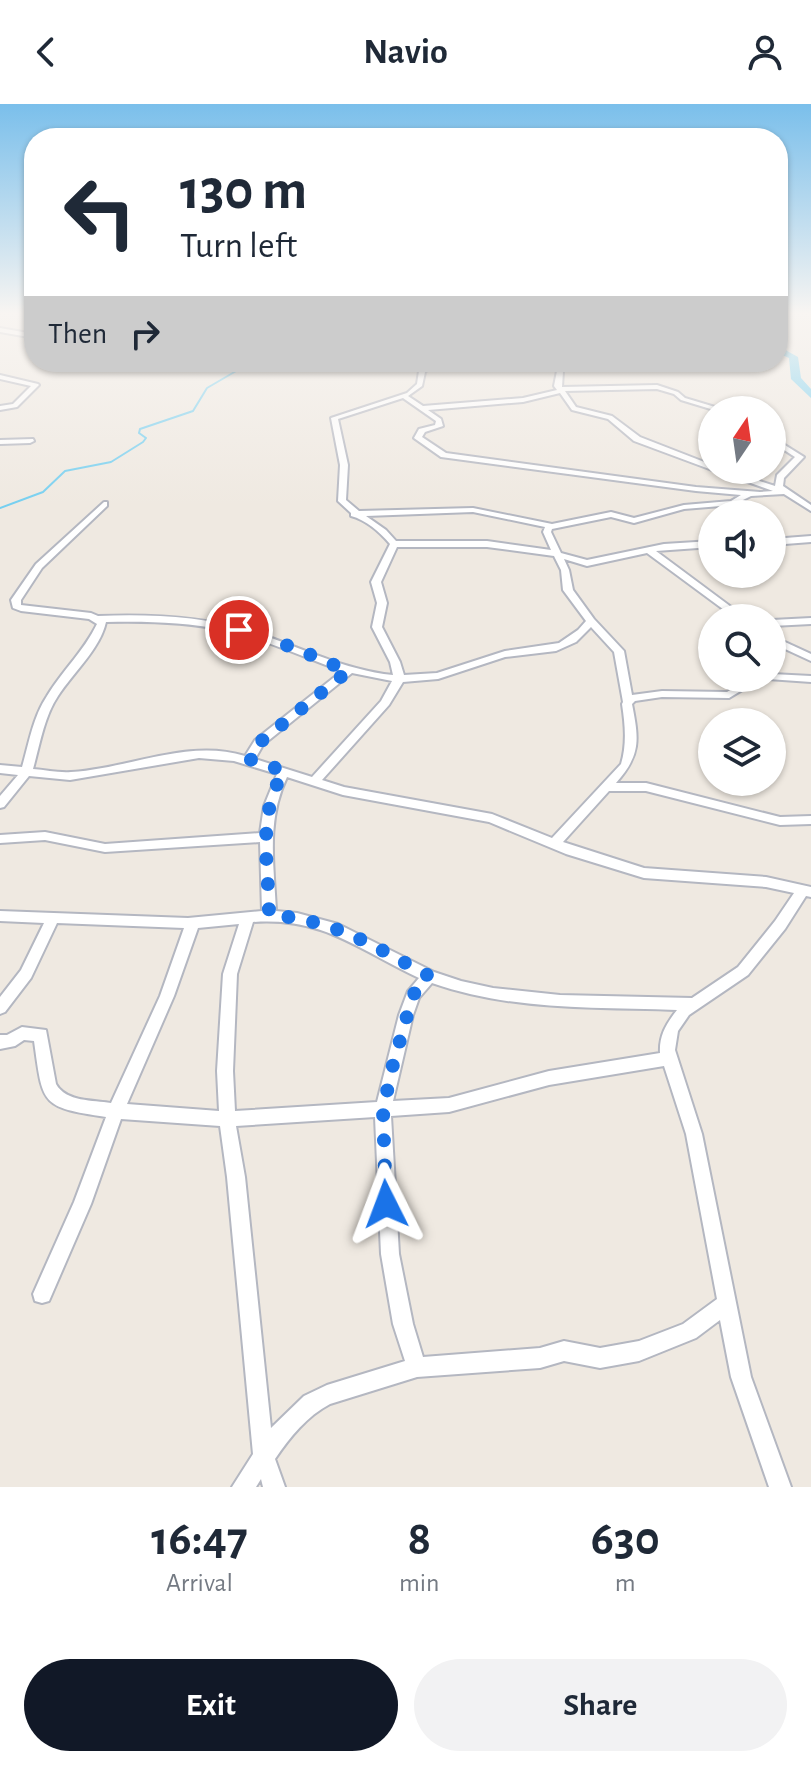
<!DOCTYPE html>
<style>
body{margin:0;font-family:"Alegreya Sans",sans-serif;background:#f2f2f3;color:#1f2937;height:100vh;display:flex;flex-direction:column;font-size:30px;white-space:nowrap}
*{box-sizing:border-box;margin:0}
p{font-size:26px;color:#747a83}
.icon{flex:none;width:44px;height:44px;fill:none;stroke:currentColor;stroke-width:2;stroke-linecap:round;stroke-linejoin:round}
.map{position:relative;height:1383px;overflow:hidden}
.details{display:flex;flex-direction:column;background:#fff;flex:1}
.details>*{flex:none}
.top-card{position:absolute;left:24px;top:24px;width:764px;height:244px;border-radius:32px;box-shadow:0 2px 6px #0004;background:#fff;color:#1f2937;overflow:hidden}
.needle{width:52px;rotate:13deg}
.buttons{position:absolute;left:698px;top:292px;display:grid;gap:16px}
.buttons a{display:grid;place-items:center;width:88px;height:88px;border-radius:50%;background:#fff;box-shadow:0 2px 6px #0004;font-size:40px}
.pin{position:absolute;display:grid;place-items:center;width:68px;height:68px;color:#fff;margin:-34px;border:4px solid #fff;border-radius:50%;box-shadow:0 2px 8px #0007}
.me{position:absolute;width:88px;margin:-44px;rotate:357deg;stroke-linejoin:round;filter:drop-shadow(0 0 6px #0008)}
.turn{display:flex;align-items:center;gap:28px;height:168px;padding:0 24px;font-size:36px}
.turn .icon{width:104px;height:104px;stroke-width:2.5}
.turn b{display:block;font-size:56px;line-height:68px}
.then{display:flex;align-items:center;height:76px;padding:0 24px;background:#0003;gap:16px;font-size:30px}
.eta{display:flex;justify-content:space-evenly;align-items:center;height:136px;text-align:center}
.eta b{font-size:48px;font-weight:700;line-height:56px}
.action{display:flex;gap:16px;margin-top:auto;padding:16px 24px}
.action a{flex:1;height:92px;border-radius:48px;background:#111827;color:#fff;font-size:32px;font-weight:700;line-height:92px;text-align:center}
.action a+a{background:#f2f2f3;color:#1f2937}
header{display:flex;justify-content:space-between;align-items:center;height:104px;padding:0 24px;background:#fff;font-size:36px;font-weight:700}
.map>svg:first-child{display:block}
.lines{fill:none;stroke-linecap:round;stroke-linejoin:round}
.stream{stroke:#75cff0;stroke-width:2}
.river{fill:#75cff0;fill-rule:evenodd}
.street-casing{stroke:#b4b7c1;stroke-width:4}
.street{fill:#fff;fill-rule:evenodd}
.route{stroke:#1a73e8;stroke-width:14;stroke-dasharray:0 25.2}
</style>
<header><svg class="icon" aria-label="back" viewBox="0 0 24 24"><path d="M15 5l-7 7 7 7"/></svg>Navio<svg class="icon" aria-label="person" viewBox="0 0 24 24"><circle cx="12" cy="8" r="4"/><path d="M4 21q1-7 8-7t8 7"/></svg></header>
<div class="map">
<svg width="811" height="1383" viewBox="0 0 811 1383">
<rect width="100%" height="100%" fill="#efe9e1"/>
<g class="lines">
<path class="stream" d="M0 404 43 388 65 367 111 358 143 338 146 334 139 329 140 325 193 307 207 284 243 263 242 258"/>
<path class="river" d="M778 242 798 253 801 274 811 285V294L791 275 789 254 778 249Z"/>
<defs>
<g id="street">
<path d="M0 224 34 230V234L0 228Z"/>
<path d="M429 258H436L425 268 422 282 408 292 423 302 523 294 557 286 554 282 557 267 553 258H559L563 267 562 283 657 281 678 288 685 294 725 306H714L681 296 674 290 657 285 565 287 576 303 612 312 640 333 712 361V366L634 337 608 315 572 306 560 289 523 298 428 306 441 315 443 322 425 328 422 333 446 349 696 383 760 388 773 387 714 366H726L775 382 777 371 795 353 772 338V333L804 353 784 374 783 382 811 401V407L784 390 751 392 733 401 684 405 634 419 611 413 552 425 551 428 561 449 587 456 664 440 712 437V443L656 447 746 514H735L647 449 587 462 564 455 569 466 573 486 594 515 624 547 632 591 662 587 727 588 750 574H762L729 594 662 593 635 597 632 600C639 636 641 651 616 679H646L780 713 811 712V720L780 721 646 687H609L563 738 644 764 766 773 811 783V793L806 792 785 825 748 871 689 911 678 927 675 946 702 1030 751 1273 791 1383H769L731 1273 720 1216 696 1234 639 1257 600 1264 564 1257 540 1264 417 1273 330 1300C307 1312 290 1333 275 1355L285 1383H263L261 1375 256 1383H232L253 1350 227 1073 220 1022 121 1015 91 1100 49 1197 42 1199 35 1197 33 1190 74 1098 106 1013C40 1003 43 1001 34 937L24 936 15 942 0 945V931H7L22 923 46 926 56 980C66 998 93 996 111 999L160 892 184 824 57 819 31 874 5 908 0 910V893L21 866 44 819 0 817V807L188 814 262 807 260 738 105 748 45 736 0 739V731L45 728 105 740 260 729 264 702 277 670 234 657 199 654 70 676 29 672 4 703 0 704V692L18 671 0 669V661L22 663C29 639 33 613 47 592 62 567 84 547 97 520L89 515 21 507 13 504 11 496 36 460 104 398H107V402L42 464 21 496V501L91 509 98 512C149 510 202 512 251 527 299 542 343 566 393 571L390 558 372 523 377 499 371 478 390 440C380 428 366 416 351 412V409L338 397 340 361 331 314 407 289 417 280 419 267ZM403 294 436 317 435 321 419 325 414 334 441 353 696 387 741 391 731 397 684 401 634 414 611 408 552 420 473 404 359 407 346 396 348 361 338 315ZM473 408 545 423 543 428 551 446 487 437H396L386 426 366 412ZM397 443H487L554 452 561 466 563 486 586 517 578 526 559 539 505 547 437 569 404 571 400 558 382 523 387 499 381 478ZM106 518C145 517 185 518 224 526 265 535 303 553 342 567L255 636 245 652C188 634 128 665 71 668 59 669 46 666 33 665 40 640 44 613 58 592 73 569 100 545 106 518ZM591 523 614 548 623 598 622 600C625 620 627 640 621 660L552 734 492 710 344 683 322 676 389 601 403 578 438 575 505 553 556 547 576 538ZM352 569 392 577 381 597 312 673 255 655 263 641ZM287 673 343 691 489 718 566 750 644 774 766 783 794 789 775 817 738 863 692 894 560 891 493 884 461 877 434 868 338 820 297 809 276 807C274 762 266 716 287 673ZM253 818C324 813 359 846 419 874L408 887 399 911 377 998 235 1007 233 967 237 870ZM239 820 223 870 217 967 219 1007 127 1000 174 892 198 824ZM432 879C513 907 592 903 677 906 666 920 659 932 660 949L549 967 449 994 393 997 413 911 419 894ZM664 962 686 1030 717 1195 683 1220 639 1237 600 1244 564 1237 540 1244 423 1253 413 1220 399 1150 391 1012 449 1008 549 981ZM375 1013 381 1150 393 1220 405 1257 327 1281 304 1292 271 1324 245 1073 236 1022Z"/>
<path d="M0 271 38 280 39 281 17 303 0 306V302L13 300 31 282 0 275Z"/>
<path d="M33 335 34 337 30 339 0 340V336Z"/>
<path d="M811 432V438L772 441V435Z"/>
<path d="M811 514V520L772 522V516Z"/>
<path d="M772 532 811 550V557L772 539Z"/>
<path d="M772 570 811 572V578L768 575 772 574Z"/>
</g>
</defs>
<use href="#street" class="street-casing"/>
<use href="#street" class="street"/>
</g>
<linearGradient id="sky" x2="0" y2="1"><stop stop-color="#7abfeb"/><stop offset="0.52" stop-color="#f8f5f2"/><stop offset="1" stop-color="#f8f5f2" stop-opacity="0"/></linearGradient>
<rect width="811" height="402" fill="url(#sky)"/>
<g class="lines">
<path class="route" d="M239 526 292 543 348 567 259 639 249 655 284 667C256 713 269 760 269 811 333 815 374 842 429 872L413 891 391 968 383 1007 386 1100"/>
</g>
</svg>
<div class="buttons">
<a><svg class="needle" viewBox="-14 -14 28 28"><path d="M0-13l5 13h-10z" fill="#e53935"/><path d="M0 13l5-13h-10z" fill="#747a83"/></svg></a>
<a><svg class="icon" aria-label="sound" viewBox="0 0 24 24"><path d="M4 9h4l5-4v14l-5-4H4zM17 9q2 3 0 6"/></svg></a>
<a><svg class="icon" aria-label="search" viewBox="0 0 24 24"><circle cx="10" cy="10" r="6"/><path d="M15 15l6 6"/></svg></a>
<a><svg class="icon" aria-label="layers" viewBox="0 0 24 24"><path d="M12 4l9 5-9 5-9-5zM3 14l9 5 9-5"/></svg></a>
</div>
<div class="pin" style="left:239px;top:526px;background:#d93025"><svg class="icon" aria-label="arrive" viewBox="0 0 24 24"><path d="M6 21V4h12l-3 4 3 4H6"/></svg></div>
<svg class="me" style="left:386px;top:1100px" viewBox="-20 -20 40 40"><path d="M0-17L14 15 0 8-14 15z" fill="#1a73e8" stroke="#fff" stroke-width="4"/></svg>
<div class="top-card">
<div class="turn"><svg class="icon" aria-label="left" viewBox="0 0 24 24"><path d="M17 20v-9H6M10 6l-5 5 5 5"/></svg><div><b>130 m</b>Turn left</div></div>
<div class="then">Then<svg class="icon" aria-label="right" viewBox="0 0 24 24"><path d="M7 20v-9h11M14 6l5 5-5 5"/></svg></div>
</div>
</div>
<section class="details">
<div class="eta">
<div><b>16:47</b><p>Arrival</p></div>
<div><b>8</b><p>min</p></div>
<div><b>630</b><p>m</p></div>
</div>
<div class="action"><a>Exit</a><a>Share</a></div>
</section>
